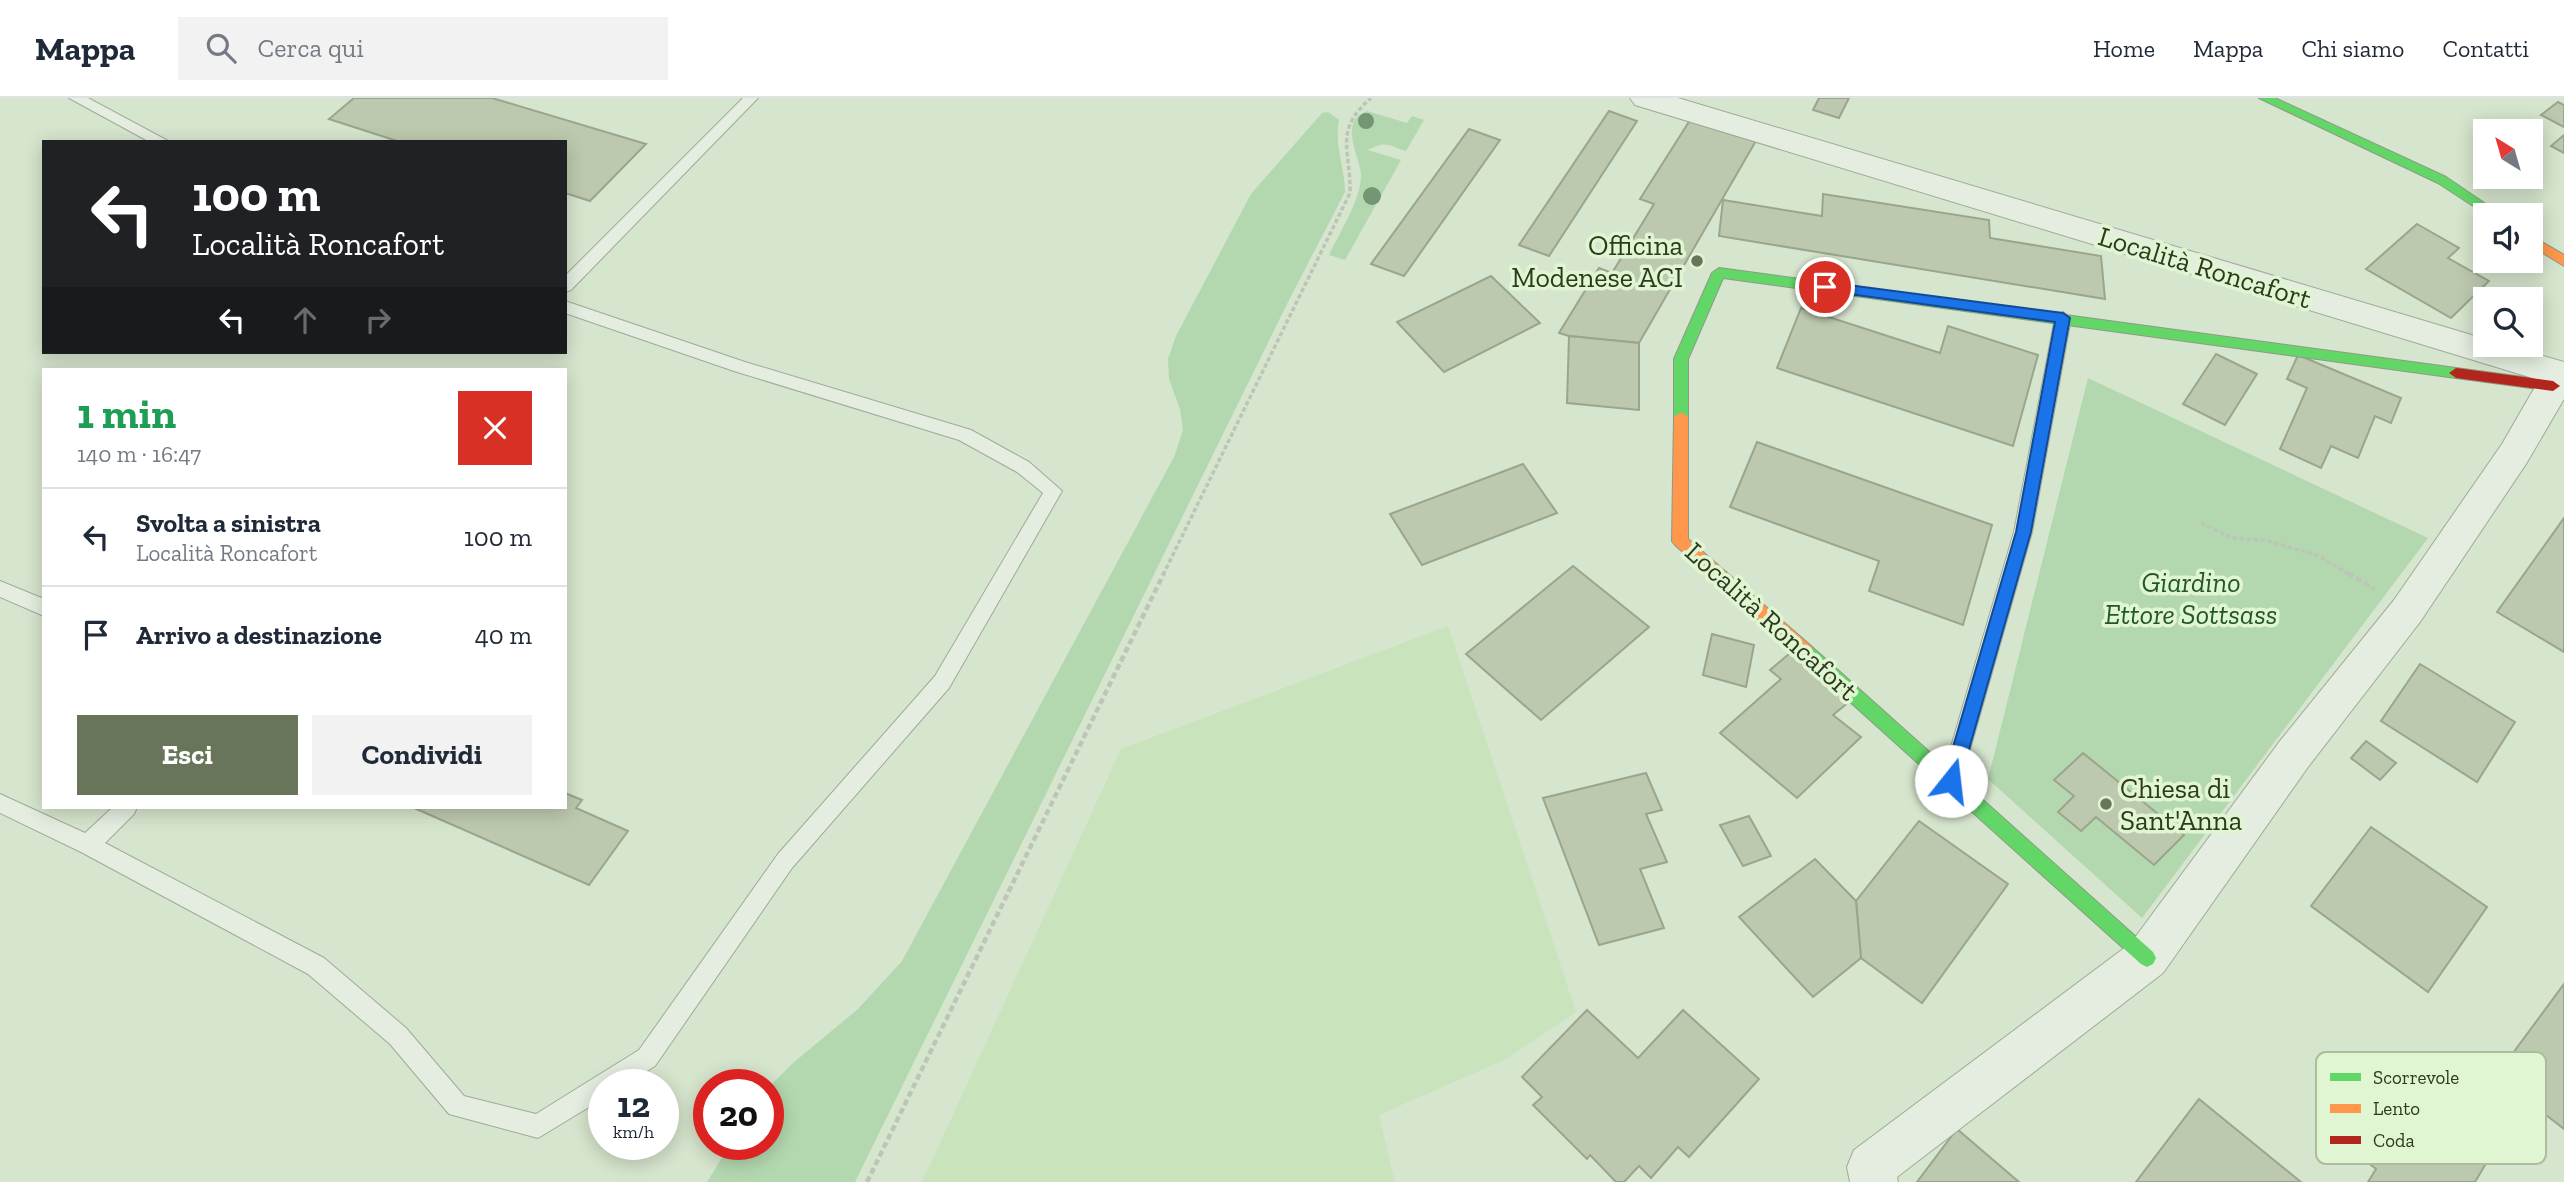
<!DOCTYPE html>
<html lang="it">
<meta charset="utf-8">
<style>
body{margin:0;font-family:"Zilla Slab",serif;background:#f2f2f3;color:#1f2937;height:100vh;display:flex;flex-direction:column;font-size:26px;white-space:nowrap}
*{box-sizing:border-box;margin:0}
p{font-size:23px;color:#747a83}
.icon{flex:none;width:38px;height:38px;fill:none;stroke:currentColor;stroke-width:2;stroke-linecap:round;stroke-linejoin:round}
.map{position:relative;flex:1;overflow:hidden}
.side{position:absolute;left:42px;top:270px;width:525px;height:441px;display:flex;flex-direction:column;background:#fff;border-radius:0px;box-shadow:0 4px 18px #0003}
.side>*{flex:none}
.hud{position:absolute;left:42px;top:42px;width:525px;height:214px;border-radius:0px;box-shadow:0 4px 18px #0003;background:#202124;color:#fff;overflow:hidden}
.needle{width:46px;rotate:323deg}
.buttons{position:absolute;left:2473px;top:21px;display:grid;gap:14px}
.buttons a{display:grid;place-items:center;width:70px;height:70px;border-radius:0px;background:#fff;box-shadow:0 4px 18px #0003;font-size:35px}
.speed{position:absolute;left:588px;top:971px;display:flex;gap:14px;font-size:35px;font-weight:700;text-align:center}
.speed>*{display:grid;place-content:center;width:91px;height:91px;border-radius:50%;background:#fff;box-shadow:0 4px 18px #0003;line-height:1}
.speed small{font-size:18px;font-weight:400}
.speed .limit{border:10px solid #d22;background:#fff;color:#111}
.pin{position:absolute;display:grid;place-items:center;width:60px;height:60px;color:#fff;margin:-30px;border:4px solid #fff;border-radius:50%;box-shadow:0 2px 7px #0007}
.me{position:absolute;width:77px;margin:-38px;rotate:16deg;stroke-linejoin:round;filter:drop-shadow(0 0 5px #0008)}
.turn{display:flex;align-items:center;gap:24px;height:147px;padding:0 35px;font-size:32px}
.turn .icon{width:91px;height:91px;stroke-width:2.5}
.turn b{display:block;font-size:49px;line-height:60px}
.lanes{display:flex;align-items:center;height:66px;padding:0 35px;background:#0003;justify-content:center;gap:35px;direction:ltr}
.lanes .off{opacity:.35}
.round{display:grid;place-items:center;flex:none;width:74px;height:74px;border-radius:0px;background:#f2f2f3}
.headline{display:flex;align-items:center;justify-content:space-between;height:119px;padding:0 35px}
h1{font-size:42px;font-weight:700;line-height:52px;color:#1e9e55}
.button{display:flex;gap:14px;margin-top:auto;padding:14px 35px}
.button a{flex:1;height:80px;border-radius:0px;background:#69755b;color:#fff;font-size:28px;font-weight:700;line-height:80px;text-align:center}
.button a+a{background:#f2f2f3;color:#1f2937}
ul{padding:0;list-style:none}
li{display:flex;align-items:center;gap:21px;height:98px;padding:0 35px;border-top:2px solid #e0e1e3}
li div{flex:1}
li b{display:block;font-size:26px}
li em{font-style:normal}
header{display:flex;align-items:center;gap:42px;box-sizing:border-box;height:98px;padding:0 35px;background:#fff;border-bottom:2px solid #e0e1e3}
header strong{font-size:33px}
nav{display:flex;gap:38px;margin-inline-start:auto;font-size:24px}
.search{width:490px;height:63px;background:#f2f2f3;display:flex;align-items:center;gap:18px;box-sizing:border-box;padding:0 24px;border-radius:0px;color:#747a83;font-size:26px}
.map>svg:first-child{display:block}
.farmland{fill:#c9e4bd}
.green{fill:#b3d8b0}
.building{fill:#bdc9ae;stroke:#9aa58c;stroke-width:2}
.lines{fill:none;stroke-linecap:round;stroke-linejoin:round}
.lane-casing{stroke:#9faa96;stroke-width:2}
.street-casing{stroke:#9faa96;stroke-width:2}
.fast-casing{stroke:#8f9a86;stroke-width:2}
.slow-casing{stroke:#8f9a86;stroke-width:2}
.jam-casing{stroke:#8f9a86;stroke-width:2}
.path-far1{stroke:#bcc5b6;stroke-width:3.5;stroke-dasharray:4.5 2.5;stroke-linecap:butt}
.path{stroke:#bcc5b6;stroke-width:4.5;stroke-dasharray:6 3.5;stroke-linecap:butt}
.lane{fill:#e4eddf;fill-rule:evenodd}
.street{fill:#e4eddf;fill-rule:evenodd}
.fast{fill:#63d668;fill-rule:evenodd}
.slow{fill:#ff974d;fill-rule:evenodd}
.jam{fill:#b3261e;fill-rule:evenodd}
.tree{fill:#749674}
.route{fill:#1a73e8;stroke:#114b97;stroke-width:2}
.poi-dot{fill:#69755b;stroke:#e0f6d3;stroke-width:2.5}
.labels{text-anchor:middle;stroke-width:7;stroke-linejoin:round;paint-order:stroke}
.poi-label{font-size:28px;fill:#2e391e;stroke:#e0f6d3;text-anchor:end}
.street-label{font-size:28px;fill:#2e391e;stroke:#e0f6d3}
.park-label{font-size:28px;font-style:italic;fill:#24562c;stroke:#e0f6d3}
.key{fill:#e0f6d3;stroke:#abbd9d;stroke-width:2}
.key-label{font-size:19px;fill:#2e391e}
</style>
<header>
<strong>Mappa</strong>
<div class="search"><svg class="icon" aria-label="search" viewBox="0 0 24 24"><circle cx="10" cy="10" r="6"/><path d="M15 15l6 6"/></svg>Cerca qui</div>
<nav><a>Home</a><a>Mappa</a><a>Chi siamo</a><a>Contatti</a></nav>
</header>
<div class="map">
<svg width="2564" height="1084" viewBox="0 0 2564 1084">
<rect width="100%" height="100%" fill="#d6e5cd"/>
<path class="farmland" d="M1448 528 1576 914 1506 961 1379 1017 1395 1084H922L1121 651Z"/>
<g class="green">
<path d="M1367 13 1407 25 1412 18 1424 22 1406 53C1389 48 1387 42 1368 52L1401 62 1345 162 1329 157C1339 136 1362 100 1361 76 1359 56 1338 24 1367 13Z"/>
<path d="M1328 14 1339 22C1334 47 1345 70 1345 94L1288 204 855 1084H707L730 1047 768 1046V990L793 965 858 911 902 863 1174 359 1183 332 1180 311 1169 281 1168 261 1176 238 1251 96 1322 15Z"/>
<path d="M2088 280 2428 440 2142 820 1988 681Z"/>
</g>
<g class="building">
<path d="M354 0H492L646 46 590 103 565 95V44H400L329 21Z"/>
<path d="M1819 0H1849L1839 20 1813 12Z"/>
<path d="M2558 4 2564 7V29L2541 17Z"/>
<path d="M1609 13 1637 23 1549 158 1519 147Z"/>
<path d="M1692 19 1757 41 1639 245 1569 238 1559 235 1599 170 1612 175 1654 106 1640 101Z"/>
<path d="M1469 31 1500 42 1404 178 1371 166Z"/>
<path d="M2564 37V55L2551 48Z"/>
<path d="M1823 96 1989 122 1990 140 2101 158 2105 201 1719 138 1723 102 1822 118Z"/>
<path d="M2417 126 2459 150 2448 160 2489 183 2451 220 2366 171Z"/>
<path d="M1491 178 1540 225 1444 274 1397 224Z"/>
<path d="M1801 210 1940 255 1948 228 2038 257 2013 348 1777 270Z"/>
<path d="M1569 238 1639 245V312L1567 305Z"/>
<path d="M2216 256 2257 276 2225 327 2183 306Z"/>
<path d="M2298 257 2401 300 2391 325 2375 318 2358 360 2331 348 2321 370 2280 351 2307 290 2287 281Z"/>
<path d="M1757 344 1992 427 1963 527 1869 493 1879 463 1730 409Z"/>
<path d="M1523 366 1557 415 1422 467 1390 416Z"/>
<path d="M2564 420V554L2497 514Z"/>
<path d="M1573 468 1649 529 1541 622 1466 556Z"/>
<path d="M1712 536 1754 547 1746 589 1703 577Z"/>
<path d="M1790 555 1850 603 1833 617 1861 639 1797 700 1720 635 1781 581 1770 572Z"/>
<path d="M2420 566 2515 624 2477 684 2381 623Z"/>
<path d="M2366 643 2396 665 2380 682 2351 660Z"/>
<path d="M2083 655 2184 737 2154 767 2096 719 2081 733 2058 714 2074 698 2054 682Z"/>
<path d="M1646 675 1662 712 1646 716 1667 764 1640 771 1664 830 1599 847 1543 700Z"/>
<path d="M565 695 582 702 576 710 628 733 589 787 412 709H565Z"/>
<path d="M1749 718 1771 758 1743 768 1720 727Z"/>
<path d="M1919 723 2008 786 1922 905 1861 860 1856 803Z"/>
<path d="M2371 729 2487 809 2428 894 2311 808Z"/>
<path d="M1815 761 1856 803 1861 860 1813 899 1739 819Z"/>
<path d="M2564 886V1031L2496 978Z"/>
<path d="M1587 912 1638 960 1683 912 1759 981 1689 1059 1678 1049 1651 1080 1639 1068 1624 1084H1616L1590 1057 1587 1061 1533 1007 1542 999 1522 979Z"/>
<path d="M2390 966 2498 1045 2475 1084H2368L2376 1071 2332 1036 2368 981 2377 988Z"/>
<path d="M2199 1001 2301 1084H2136Z"/>
<path d="M1957 1031 2019 1084H1917Z"/>
</g>
<g class="lines">
<defs>
<g id="lane">
<path d="M69 0H88L170 44H150Z"/>
<path d="M743 0H758L571 192 565 194V178Z"/>
<path d="M565 203 745 264 971 332 1029 364 1062 393 949 590 792 770 655 968 625 987H604V1000L538 1040 449 1016 390 946 308 876 81 754 0 715V696L85 735 113 709H137L134 716 105 745 324 860 406 930 464 998 536 1016 639 952 778 756 935 578 1043 395 1017 374 959 342 734 273 565 215Z"/>
<path d="M2063 214 2071 220 2032 434 1961 683 1958 690 1951 692 1944 690 1941 683 2014 434 2055 220Z"/>
<path d="M0 483 44 501V518L0 499Z"/>
</g>
<path id="street" d="M1630 0H1678L2485 241V247H2505L2564 264V301L2526 366 2420 524 2308 669 2163 875 1897 1079 1898 1084H1850L1847 1069 1854 1052 2131 845 2280 643 2394 502 2502 346 2539 282 1635 7Z"/>
<g id="fast">
<path d="M2259 0H2275L2446 79 2502 117H2487L2438 85Z"/>
<path d="M1719 170 2456 270 2463 275 2456 280 1723 180 1688 261V319L1681 324 1674 319V261L1712 175Z"/>
<path d="M1805 546 1811 548 2153 854 2156 860 2153 866 2147 869 2141 866 1799 558 1797 553 1799 548Z"/>
</g>
<g id="slow">
<path d="M2530 137 2564 157V168L2530 147Z"/>
<path d="M1681 314 1688 319V441L1811 548 1813 553 1811 558 1805 560 1799 558 1675 447 1672 443 1674 319Z"/>
</g>
<path id="jam" d="M2456 270 2553 283 2560 288 2553 293 2456 280 2449 275Z"/>
</defs>
<use href="#lane" class="lane-casing"/>
<use href="#street" class="street-casing"/>
<use href="#fast" class="fast-casing"/>
<use href="#slow" class="slow-casing"/>
<use href="#jam" class="jam-casing"/>
<g class="path-far1">
<path d="M2201 425 2232 440 2265 442 2319 458 2350 477"/>
<path d="M1163 477 1350 95C1351 52 1333 33 1371 0"/>
</g>
<g class="path">
<path d="M2348 475 2374 491"/>
<path d="M867 1084 1164 475"/>
</g>
<use href="#lane" class="lane"/>
<use href="#street" class="street"/>
<use href="#fast" class="fast"/>
<use href="#slow" class="slow"/>
<use href="#jam" class="jam"/>
</g>
<g class="tree">
<circle cx="1366" cy="23" r="8"/>
<circle cx="1372" cy="98" r="9"/>
</g>
<path class="route" d="M1825 184 2063 215 2070 220 2031 434 1960 683 1957 688 1951 690 1945 688 1943 683 2016 434 2055 224 1820 192 1818 189Z"/>
<g class="poi-dot">
<circle cx="1697" cy="163" r="7"/>
<circle cx="2106" cy="706" r="7"/>
</g>
<g class="labels">
<g class="poi-label">
<text x="1683" y="157">Officina<tspan x="1683" dy="32">Modenese ACI</tspan></text>
<text x="2120" y="700" text-anchor="start">Chiesa di<tspan x="2120" dy="32">Sant'Anna</tspan></text>
</g>
<g class="street-label">
<text transform="translate(2205 169) rotate(17)" y="10">Località Roncafort</text>
<text transform="translate(1772 523) rotate(42)" y="10">Località Roncafort</text>
</g>
<g class="park-label">
<text x="2191" y="494">Giardino<tspan x="2191" dy="32">Ettore Sottsass</tspan></text>
</g>
</g>
<rect x="2316" y="954" width="230" height="112" rx="10" class="key"/>
<rect x="2330" y="975" width="31" height="8" fill="#63d668"/>
<rect x="2330" y="1006" width="31" height="9" fill="#ff974d"/>
<rect x="2330" y="1038" width="31" height="8" fill="#b3261e"/>
<g class="key-label">
<text x="2373" y="986">Scorrevole</text>
<text x="2373" y="1017">Lento</text>
<text x="2373" y="1049">Coda</text>
</g>
</svg>
<div class="buttons">
<a><svg class="needle" viewBox="-14 -14 28 28"><path d="M0-13l5 13h-10z" fill="#e53935"/><path d="M0 13l5-13h-10z" fill="#747a83"/></svg></a>
<a><svg class="icon" aria-label="sound" viewBox="0 0 24 24"><path d="M4 9h4l5-4v14l-5-4H4zM17 9q2 3 0 6"/></svg></a>
<a><svg class="icon" aria-label="search" viewBox="0 0 24 24"><circle cx="10" cy="10" r="6"/><path d="M15 15l6 6"/></svg></a>
</div>
<div class="speed"><div>12<small>km/h</small></div><div class="limit">20</div></div>
<div class="pin" style="left:1825px;top:189px;background:#d93025"><svg class="icon" aria-label="arrive" viewBox="0 0 24 24"><path d="M6 21V4h12l-3 4 3 4H6"/></svg></div>
<svg class="me" style="left:1951px;top:683px" viewBox="-20 -20 40 40"><circle r="19" fill="#fff"/><path d="M0-13L10 11 0 6-10 11z" fill="#1a73e8"/></svg>
<div class="hud">
<div class="turn"><svg class="icon" aria-label="left" viewBox="0 0 24 24"><path d="M17 20v-9H6M10 6l-5 5 5 5"/></svg><div><b>100 m</b>Località Roncafort</div></div>
<div class="lanes"><svg class="icon" aria-label="left" viewBox="0 0 24 24"><path d="M17 20v-9H6M10 6l-5 5 5 5"/></svg><svg class="icon off" aria-label="ahead" viewBox="0 0 24 24"><path d="M12 20V5M6 11l6-6 6 6"/></svg><svg class="icon off" aria-label="right" viewBox="0 0 24 24"><path d="M7 20v-9h11M14 6l5 5-5 5"/></svg></div>
</div>
<section class="side">
<div class="headline"><div><h1>1 min</h1><p>140 m · 16:47</p></div><a class="round" style="background:#d93025;color:#fff"><svg class="icon" aria-label="close" viewBox="0 0 24 24"><path d="M6 6l12 12M18 6L6 18"/></svg></a></div>
<ul>
<li><svg class="icon" aria-label="left" viewBox="0 0 24 24"><path d="M17 20v-9H6M10 6l-5 5 5 5"/></svg><div><b>Svolta a sinistra</b><p>Località Roncafort</p></div><em>100 m</em></li>
<li><svg class="icon" aria-label="arrive" viewBox="0 0 24 24"><path d="M6 21V4h12l-3 4 3 4H6"/></svg><div><b>Arrivo a destinazione</b></div><em>40 m</em></li>
</ul>
<div class="button"><a>Esci</a><a>Condividi</a></div>
</section>
</div>
